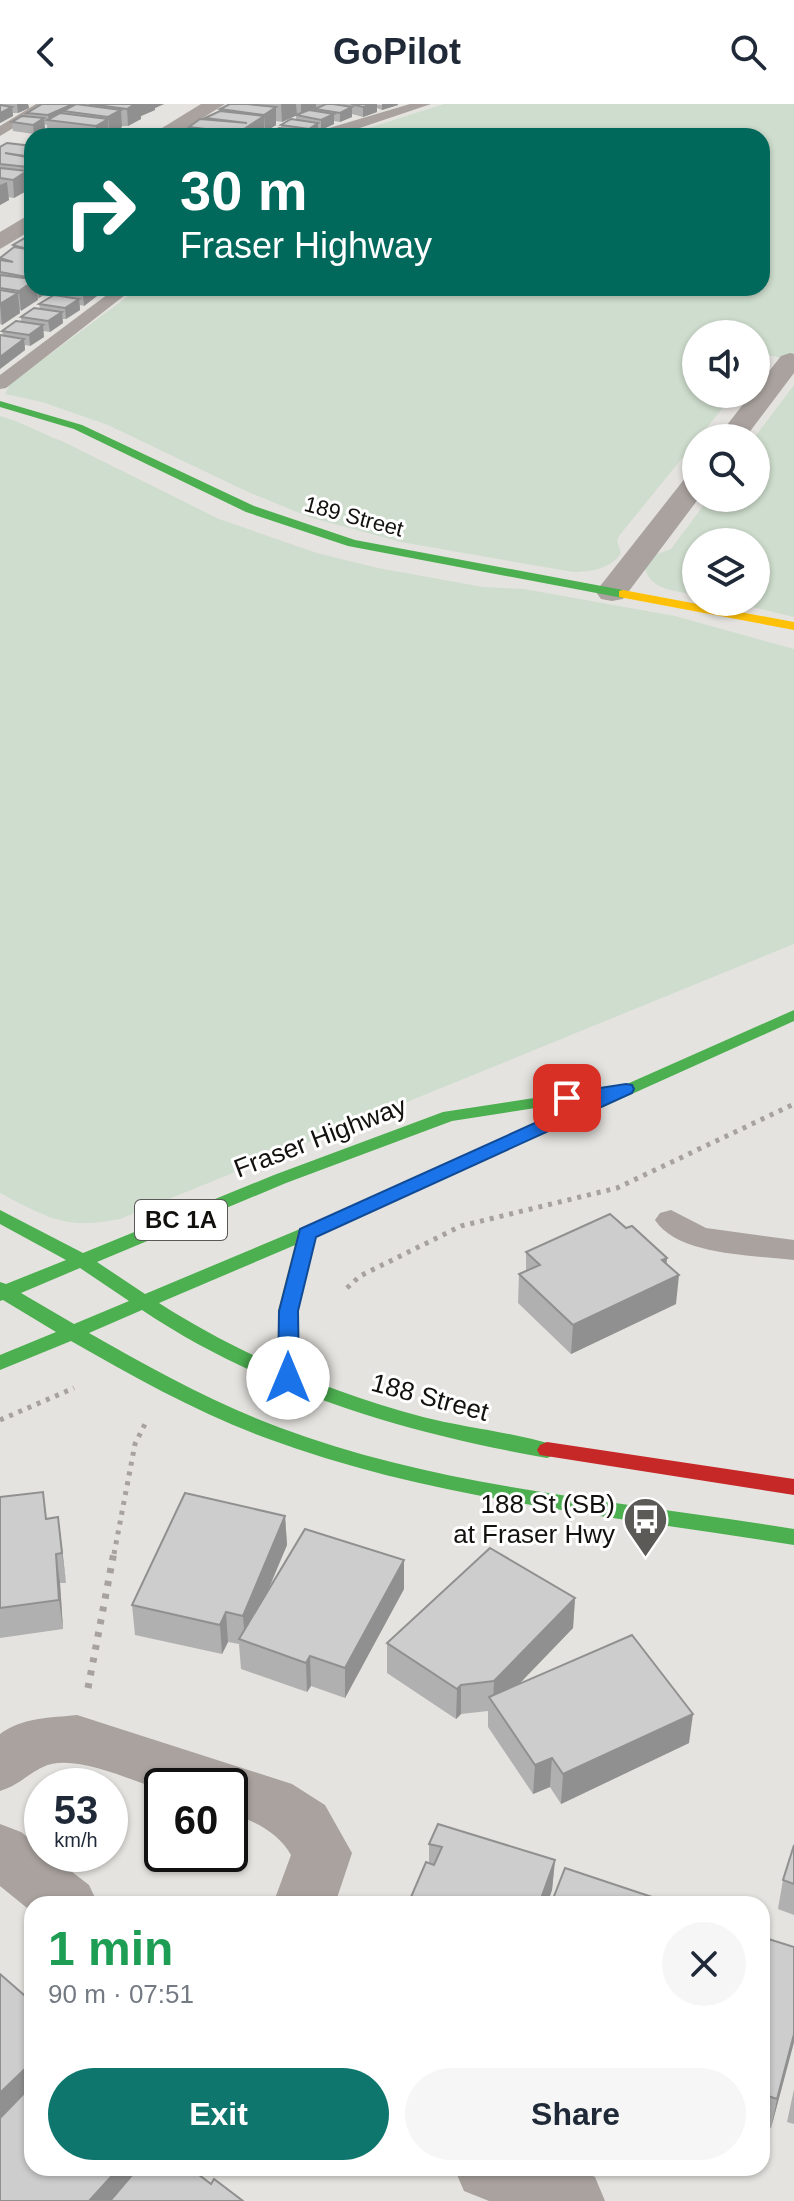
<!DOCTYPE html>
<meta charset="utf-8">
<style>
body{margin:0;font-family:Helvetica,sans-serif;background:#f6f6f7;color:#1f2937;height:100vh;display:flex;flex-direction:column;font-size:30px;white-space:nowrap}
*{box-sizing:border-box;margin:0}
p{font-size:26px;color:#747a83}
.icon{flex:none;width:44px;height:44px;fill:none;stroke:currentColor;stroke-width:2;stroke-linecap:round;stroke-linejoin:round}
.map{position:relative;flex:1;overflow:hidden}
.details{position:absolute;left:24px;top:1792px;width:746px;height:280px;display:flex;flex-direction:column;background:#fff;border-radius:24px;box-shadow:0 2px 6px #0004}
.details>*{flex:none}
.guide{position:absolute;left:24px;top:24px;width:746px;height:168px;border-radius:24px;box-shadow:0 2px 6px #0004;background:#00695c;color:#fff;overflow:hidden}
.fabs{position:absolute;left:682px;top:216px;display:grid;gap:16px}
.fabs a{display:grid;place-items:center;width:88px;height:88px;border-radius:50%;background:#fff;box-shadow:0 2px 6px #0004;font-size:40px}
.speed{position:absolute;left:24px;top:1664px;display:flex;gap:16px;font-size:40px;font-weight:700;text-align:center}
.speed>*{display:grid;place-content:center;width:104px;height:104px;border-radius:50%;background:#fff;box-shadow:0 2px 6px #0004;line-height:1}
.speed small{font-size:20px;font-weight:400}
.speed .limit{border:4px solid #111;border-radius:12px;background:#fff;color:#111}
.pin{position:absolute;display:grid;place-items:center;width:68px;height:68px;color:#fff;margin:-34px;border-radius:16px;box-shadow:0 4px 12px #0006}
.me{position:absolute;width:88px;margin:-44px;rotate:0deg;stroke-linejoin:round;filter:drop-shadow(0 0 6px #0008)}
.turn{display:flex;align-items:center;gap:28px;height:168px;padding:0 24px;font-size:36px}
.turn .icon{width:104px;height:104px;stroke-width:2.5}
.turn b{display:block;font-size:56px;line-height:68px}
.round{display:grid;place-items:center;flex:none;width:84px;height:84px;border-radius:42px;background:#f6f6f7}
.summary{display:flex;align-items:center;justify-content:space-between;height:136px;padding:0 24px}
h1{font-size:48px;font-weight:700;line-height:60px;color:#1e9e55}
.cta{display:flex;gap:16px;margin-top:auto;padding:16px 24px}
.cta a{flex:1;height:92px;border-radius:48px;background:#0f766e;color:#fff;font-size:32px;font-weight:700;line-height:92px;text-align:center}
.cta a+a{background:#f6f6f7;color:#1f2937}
header{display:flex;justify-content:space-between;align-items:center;height:104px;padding:0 24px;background:#fff;font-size:36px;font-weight:700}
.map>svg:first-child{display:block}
.green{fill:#ceddcd}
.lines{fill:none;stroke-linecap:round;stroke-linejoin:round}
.path-far1{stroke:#a7a29f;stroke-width:5;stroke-dasharray:4 6;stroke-linecap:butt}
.path{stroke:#a7a29f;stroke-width:7;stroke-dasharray:5 8;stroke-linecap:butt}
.lane{fill:#a9a29e;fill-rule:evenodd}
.street{fill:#a9a29e;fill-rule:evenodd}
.fast{fill:#4caf50;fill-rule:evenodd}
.slow{fill:#ffc107;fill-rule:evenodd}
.jam{fill:#c62828;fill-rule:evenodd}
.wall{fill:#b1b0b0}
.shaded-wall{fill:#909090}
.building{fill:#cecdcd;stroke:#909090;stroke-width:2}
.route{fill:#1a73e8;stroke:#114b97;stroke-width:2}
.labels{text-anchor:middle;stroke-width:6;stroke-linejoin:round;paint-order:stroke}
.far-street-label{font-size:22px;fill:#12110e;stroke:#fff}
.shield{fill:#fff;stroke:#595856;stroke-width:2}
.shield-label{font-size:24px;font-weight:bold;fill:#12110e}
.street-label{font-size:26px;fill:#12110e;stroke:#fff}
.poi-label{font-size:26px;fill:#12110e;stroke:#fff;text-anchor:end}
</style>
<header><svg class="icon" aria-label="back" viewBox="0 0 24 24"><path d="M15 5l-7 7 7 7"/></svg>GoPilot<svg class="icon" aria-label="search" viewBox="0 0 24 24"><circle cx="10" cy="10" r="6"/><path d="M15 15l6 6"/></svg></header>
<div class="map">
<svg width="794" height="2097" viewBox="0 0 794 2097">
<rect width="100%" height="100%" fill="#e5e3df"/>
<g class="green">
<path d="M444 0H794V256L766 251 756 263V230H696V290H734L619 432 617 437 621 449C611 465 591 468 573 468L401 438 312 414 248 388 108 321 42 298 5 290 10 280 139 184H762V32H343Z"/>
<path d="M794 281V513L732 498H756V438H696V491C677 487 647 486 645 462L652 452 671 445 709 394H756L754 334Z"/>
<path d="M0 312C23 318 39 329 62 337L219 415 317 449 378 464 483 483 524 485 675 512 794 545V840L120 1115C64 1126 49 1114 0 1089Z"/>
</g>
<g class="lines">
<g class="path-far1">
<path d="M347 1184 360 1172 461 1122 617 1084 794 1000"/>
<path d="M0 1316 74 1284"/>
<path d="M114 1450 135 1340 145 1320"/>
</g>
<path class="path" d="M88 1584 114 1448"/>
<g class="lane">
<path d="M36 0H53L0 32V22Z"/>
<path d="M410 0H431L336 32H321L329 24Z"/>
<path d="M116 184H134L6 284 0 285V271Z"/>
<path d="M671 1106 706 1124 794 1136V1156C755 1151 678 1152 655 1116L660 1109Z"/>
</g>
<g class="street">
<path d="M201 0H225L174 32H149Z"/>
<path d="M32 109V126L0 145V128Z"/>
<path d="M790 249 794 250V269L745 334H717L751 290H756V284L781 252Z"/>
<path d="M696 370V394H699L623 495 612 497 601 495 596 488 601 481 686 373Z"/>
<path d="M77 1611 292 1680 325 1701 352 1749 335 1800H273L291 1751C278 1728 254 1717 230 1709V1682H162V1686C132 1677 72 1648 43 1663 26 1671 21 1680 0 1687V1630C23 1613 50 1614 77 1611Z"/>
<path d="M0 1720 21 1728 42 1744V1750H49L89 1781 98 1800H32V1808L0 1782Z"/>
<path d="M454 2064H572L595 2073 605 2097H489L464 2087Z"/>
</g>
<g class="fast">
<path d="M0 297 82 321 254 402 355 436 623 486 629 490 623 494 348 442 246 408 74 325 0 303Z"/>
<path d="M794 906V917L314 1133 159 1199C240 1251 330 1288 423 1313 466 1324 512 1328 554 1341L557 1346 554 1351 547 1354C405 1329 263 1287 142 1206L89 1229C150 1264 212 1298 278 1323 442 1385 623 1397 794 1425V1441C617 1412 435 1397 266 1334 198 1309 134 1273 71 1237L0 1266V1251L56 1228 3 1196 0 1197V1178L6 1180 66 1156 0 1120V1106L83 1149 274 1071 443 1008 574 988 583 993 574 998 452 1017 286 1079 97 1158 145 1190 300 1125ZM80 1164 129 1197 74 1220 21 1189Z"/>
</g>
<g class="slow">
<path d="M623 486 794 518V526L619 493V487Z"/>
<path d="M307 1123 316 1129 298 1207V1274L295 1279H281L278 1274V1207L298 1129Z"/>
</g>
<path class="jam" d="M547 1338 794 1375V1391L540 1351 537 1346 540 1341Z"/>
</g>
<g class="wall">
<path d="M0 0H34H28L29 4 18 9H13V12L0 19Z"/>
<path d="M42 0H164L155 4V6L141 12V15L128 22H122V23L109 30V32H48L47 21 44 20 45 24 34 30 13 27 12 18 28 12 27 9Z"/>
<path d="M230 0H333L342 2V0L398 1 382 6 377 4V8L363 13 352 10V13L340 18 334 17V20L321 26 318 25V28L312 32H269V30L281 25V21L296 16V12L282 18 276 17V21L264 28V30L261 32H179L189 26V23L205 16V14L220 7V5Z"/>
<path d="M32 42V81L28 82V86L14 94 8 93 9 96 0 101V43Z"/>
<path d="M32 132V184H54L19 207 20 209 2 221 0 220V154L13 144V141Z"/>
<path d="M62 184H108L100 189H97V192L84 202 80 201V206L66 215H62L63 219 50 228 43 227 44 233 30 242 25 241V246L0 265V231L3 232 2 227 21 218V213L40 205 39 200 58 191 57 187Z"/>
<path d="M526 1148 667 1160 676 1200 571 1250 518 1199 519 1170 526 1168Z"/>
<path d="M0 1393 47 1415 58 1413 66 1479H60L63 1525 0 1534Z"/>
<path d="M285 1412 287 1441 267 1489 404 1456V1485L345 1594 311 1582 307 1588 241 1565 239 1540 228 1538 222 1550 135 1531 132 1501Z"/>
<path d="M575 1494 573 1524 518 1581 689 1639 561 1700 550 1683 533 1690 488 1623V1607L461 1610 456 1615 387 1569V1539Z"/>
<path d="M429 1740 555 1756 552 1786 547 1800H408L429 1759Z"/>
<path d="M794 1741V1811L778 1805 783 1776Z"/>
<path d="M762 1833 794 1843V1938L771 2024 762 2020Z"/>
<path d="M794 1985V2020L787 2018Z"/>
</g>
<g class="shaded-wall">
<path d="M17 0H28L29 4 18 9Z"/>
<path d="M73 0H75L76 9 63 7 64 14 49 16 48 11Z"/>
<path d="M135 0H155V6L141 12V15L128 22 127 5Z"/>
<path d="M155 0H164L155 4Z"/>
<path d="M281 0H296L297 11 282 18Z"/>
<path d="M301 0H316V4L301 10Z"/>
<path d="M372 0H377V8L363 13V3Z"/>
<path d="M382 0H398V1L382 6Z"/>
<path d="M12 3 13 12 0 19V9Z"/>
<path d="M276 3V21L265 28 264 11Z"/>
<path d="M352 3V13L340 18V9Z"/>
<path d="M121 6 122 23 110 31 108 13Z"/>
<path d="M334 10V20L321 26V16Z"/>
<path d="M264 12V30L261 32H238V29Z"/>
<path d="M44 14 45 24 34 30 33 21Z"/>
<path d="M108 15 109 32H96V22Z"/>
<path d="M318 19V28L312 32H309V25Z"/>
<path d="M32 61V81L30 82 28 63Z"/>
<path d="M27 67 28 86 14 94 13 76Z"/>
<path d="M7 78 9 96 0 101V81Z"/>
<path d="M32 178V184H37L38 196 21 207 19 187Z"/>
<path d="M38 184H54L39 194Z"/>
<path d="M93 184H97V192L84 202 83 191Z"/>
<path d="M100 184H108L100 189Z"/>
<path d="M18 189 20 209 2 221 0 200Z"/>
<path d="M79 195 80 206 66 215 65 204Z"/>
<path d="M62 208 63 219 50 228 48 217Z"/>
<path d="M43 221 44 233 30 242 29 231Z"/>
<path d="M24 235 25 246 0 265V253Z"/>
<path d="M667 1154 665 1177 679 1171 676 1200 571 1250 573 1221Z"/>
<path d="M285 1412 287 1441 246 1538 245 1537 243 1512Z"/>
<path d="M58 1413 62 1443 66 1479 62 1449Z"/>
<path d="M56 1450 60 1479 63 1525 59 1496Z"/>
<path d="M404 1456V1485L345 1594V1564Z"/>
<path d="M575 1494 573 1524 496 1604 493 1599 494 1577Z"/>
<path d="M226 1508 228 1538 222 1550 220 1521Z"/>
<path d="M310 1552 311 1582 307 1588 306 1559Z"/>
<path d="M461 1581V1610L456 1615 457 1585Z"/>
<path d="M693 1610 689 1639 561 1700 563 1670Z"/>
<path d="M552 1654 550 1683 533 1690 535 1661Z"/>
<path d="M555 1756 552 1786 547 1800H539Z"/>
<path d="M794 1930V1938L771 2024 777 1995Z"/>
<path d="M32 1958V1992L0 2023V1989Z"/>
<path d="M119 2064H148L119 2097H89Z"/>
</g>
<g class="building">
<path d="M42 0H73L48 11 27 9Z"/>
<path d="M76 0 121 6 108 13 63 7Z"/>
<path d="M89 0H135L127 5Z"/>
<path d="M230 0H247L276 3 264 11 220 5Z"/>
<path d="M326 0H333L352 3 340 9 315 5Z"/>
<path d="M351 0H372L363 3Z"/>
<path d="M0 1 12 3 0 9Z"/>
<path d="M309 6 334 10 321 16 296 11Z"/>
<path d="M220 7 264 12 238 29 189 23 200 15 247 19 205 14Z"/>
<path d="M60 9 108 15 96 22 47 16Z"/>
<path d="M22 12 44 14 33 21 12 18Z"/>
<path d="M291 15 318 19 309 25 281 21Z"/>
<path d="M279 24 306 28 299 32 269 30Z"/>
<path d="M191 25 242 31 240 32H179Z"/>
<path d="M7 39 32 42V53L5 49 32 54V61L28 63 0 60V43Z"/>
<path d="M0 64 27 67 13 76 0 74Z"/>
<path d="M30 131 32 132V174L0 168V156L13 158 0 154 14 143 27 145 13 141Z"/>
<path d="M0 171 32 175V178L19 187 0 184Z"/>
<path d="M62 184H93L83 191 57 187Z"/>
<path d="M0 186 18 189 0 200Z"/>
<path d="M54 191 79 195 65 204 39 200Z"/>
<path d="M34 204 62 208 48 217 21 213Z"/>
<path d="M16 217 43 221 29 231 2 227Z"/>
<path d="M0 231 24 235 0 253Z"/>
<path d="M610 1110 626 1124 632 1122 667 1154 662 1156 679 1171 573 1221 519 1170 540 1161 526 1148Z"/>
<path d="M43 1388 46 1415 58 1413 62 1449 56 1450 59 1496 0 1504V1393Z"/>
<path d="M185 1389 285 1412 243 1512 226 1508 220 1521 132 1501Z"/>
<path d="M305 1425 404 1456 345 1564 310 1552 306 1559 239 1535Z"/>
<path d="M490 1444 575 1494 494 1577 461 1581 457 1585 387 1539Z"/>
<path d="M632 1531 693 1610 563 1670 552 1654 535 1661 489 1593Z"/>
<path d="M438 1720 555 1756 539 1800H408L426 1758 434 1761 442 1743 429 1740Z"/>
<path d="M794 1741V1780L783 1776Z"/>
<path d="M565 1764 673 1800H551Z"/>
<path d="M762 1833 794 1843V1930L777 1995 762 1990Z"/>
<path d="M0 1870 32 1898V1932L30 1934 32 1936V1958L0 1989Z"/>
<path d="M32 1981V2064H119L89 2097H0V2014Z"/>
<path d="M138 2064H190L211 2080 214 2075 243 2097H110Z"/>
</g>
<path class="route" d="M626 980 632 981 634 985 632 989 316 1133 298 1207 299 1274 296 1279H281L278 1274 279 1207 300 1125 586 996 561 997 558 994 561 990Z"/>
<defs>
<symbol id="bus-pin" viewBox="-11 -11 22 30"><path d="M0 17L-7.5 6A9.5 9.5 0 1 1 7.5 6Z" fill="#5c5a57" stroke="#fff"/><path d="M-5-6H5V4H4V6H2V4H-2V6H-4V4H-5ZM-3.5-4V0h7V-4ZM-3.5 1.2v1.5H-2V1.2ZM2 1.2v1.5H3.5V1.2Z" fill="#fff"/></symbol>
</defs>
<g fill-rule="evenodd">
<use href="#bus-pin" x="620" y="1390" width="51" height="69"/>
</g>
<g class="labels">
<g class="far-street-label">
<text transform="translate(354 412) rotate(15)" y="8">189 Street</text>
</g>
<rect class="shield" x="135" y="1096" width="92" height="40" rx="6"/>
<g class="shield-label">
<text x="181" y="1124">BC 1A</text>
</g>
<g class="street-label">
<text transform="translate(320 1033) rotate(-21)" y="9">Fraser Highway</text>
<text transform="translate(430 1293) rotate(15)" y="9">188 Street</text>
</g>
<g class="poi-label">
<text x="615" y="1409">188 St (SB)<tspan x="615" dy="30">at Fraser Hwy</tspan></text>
</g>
</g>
</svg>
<div class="fabs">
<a><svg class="icon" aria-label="sound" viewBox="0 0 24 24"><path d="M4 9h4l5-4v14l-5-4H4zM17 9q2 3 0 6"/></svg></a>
<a><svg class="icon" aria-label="search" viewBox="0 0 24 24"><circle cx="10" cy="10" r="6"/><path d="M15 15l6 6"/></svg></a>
<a><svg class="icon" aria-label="layers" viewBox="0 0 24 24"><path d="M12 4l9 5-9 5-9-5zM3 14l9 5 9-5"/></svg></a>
</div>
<div class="speed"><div>53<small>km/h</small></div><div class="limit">60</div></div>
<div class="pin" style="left:567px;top:994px;background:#d93025"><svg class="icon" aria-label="arrive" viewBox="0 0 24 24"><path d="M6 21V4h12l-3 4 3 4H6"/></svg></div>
<svg class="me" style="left:288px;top:1274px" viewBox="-20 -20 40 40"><circle r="19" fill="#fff"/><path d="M0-13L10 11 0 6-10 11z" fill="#1a73e8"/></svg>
<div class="guide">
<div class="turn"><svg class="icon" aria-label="right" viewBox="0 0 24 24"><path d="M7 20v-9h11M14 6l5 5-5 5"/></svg><div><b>30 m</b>Fraser Highway</div></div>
</div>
<section class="details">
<div class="summary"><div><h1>1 min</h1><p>90 m · 07:51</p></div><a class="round"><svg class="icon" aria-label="close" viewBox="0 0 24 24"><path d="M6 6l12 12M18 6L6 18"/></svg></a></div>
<div class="cta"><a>Exit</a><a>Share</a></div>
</section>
</div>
